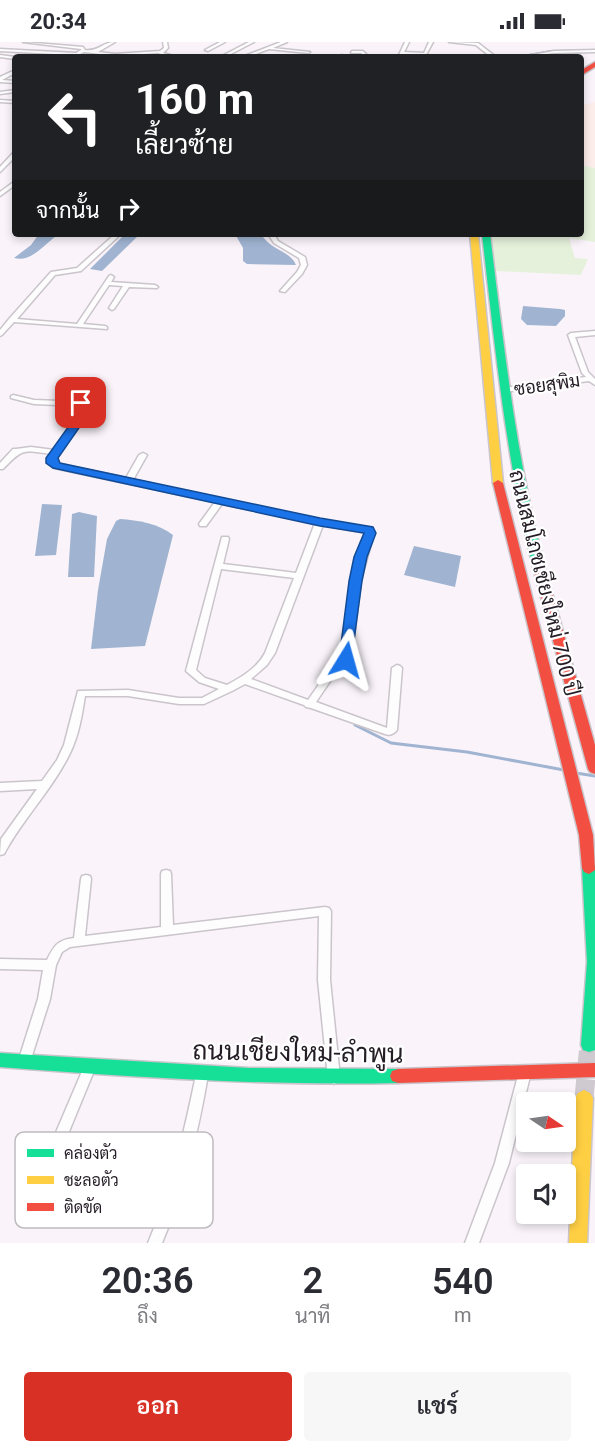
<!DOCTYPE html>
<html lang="th">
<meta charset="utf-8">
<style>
body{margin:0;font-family:Roboto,Sarabun,sans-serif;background:#f7f7f7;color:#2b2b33;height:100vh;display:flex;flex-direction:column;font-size:22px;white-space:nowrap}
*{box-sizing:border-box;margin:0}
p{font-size:20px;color:#7c7c81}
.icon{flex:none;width:33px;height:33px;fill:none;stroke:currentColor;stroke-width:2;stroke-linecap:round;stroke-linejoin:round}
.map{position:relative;height:1201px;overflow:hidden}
.panel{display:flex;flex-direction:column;background:#fff;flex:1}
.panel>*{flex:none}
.banner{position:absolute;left:12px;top:12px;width:572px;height:183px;border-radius:6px;box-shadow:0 3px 9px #0003;background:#202124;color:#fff;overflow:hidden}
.needle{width:39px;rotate:103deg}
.controls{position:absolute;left:516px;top:1050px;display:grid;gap:12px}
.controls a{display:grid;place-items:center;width:60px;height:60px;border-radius:6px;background:#fff;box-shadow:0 3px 9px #0003;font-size:30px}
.pin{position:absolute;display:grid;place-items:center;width:51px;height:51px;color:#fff;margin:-26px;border-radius:12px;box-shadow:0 3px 9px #0006}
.me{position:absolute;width:66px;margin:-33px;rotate:8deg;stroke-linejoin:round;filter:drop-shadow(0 0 4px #0008)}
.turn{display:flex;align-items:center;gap:21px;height:126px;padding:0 24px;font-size:27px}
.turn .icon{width:78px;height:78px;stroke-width:2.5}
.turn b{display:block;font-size:42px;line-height:51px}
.then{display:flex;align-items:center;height:57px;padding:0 24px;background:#0003;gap:12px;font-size:22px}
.eta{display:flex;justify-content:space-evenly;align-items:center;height:102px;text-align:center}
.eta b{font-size:36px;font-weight:600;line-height:42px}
.button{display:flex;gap:12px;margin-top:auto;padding:12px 24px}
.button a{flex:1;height:69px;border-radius:6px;background:#d93025;color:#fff;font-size:24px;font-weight:600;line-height:69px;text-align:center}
.button a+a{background:#f7f7f7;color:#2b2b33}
.status{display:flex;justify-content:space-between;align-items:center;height:42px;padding:0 30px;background:#fff;direction:ltr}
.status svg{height:16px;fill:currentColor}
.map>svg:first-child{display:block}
.commercial{fill:#fcecea}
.green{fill:#e6f1dc}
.water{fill:#a0b4d2}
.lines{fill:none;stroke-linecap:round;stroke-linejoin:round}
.stream{stroke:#a0b4d2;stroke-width:3}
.canal{fill:#a0b4d2;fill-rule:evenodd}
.primary-tunnel{stroke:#cfc9d0;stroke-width:19;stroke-dasharray:19 9;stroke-linecap:butt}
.street-casing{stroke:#cac4cb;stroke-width:3}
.fast-casing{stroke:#cac4cb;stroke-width:3}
.slow-casing{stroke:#cac4cb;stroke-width:3}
.jam-casing{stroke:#cac4cb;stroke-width:3}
.street{fill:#fefdfe;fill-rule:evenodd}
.fast{fill:#16e098;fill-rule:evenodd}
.slow{fill:#ffcf43;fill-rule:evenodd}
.jam{fill:#f24e42;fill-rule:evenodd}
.route{fill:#1a73e8;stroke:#114b97;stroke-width:1.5}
.labels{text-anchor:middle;stroke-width:4.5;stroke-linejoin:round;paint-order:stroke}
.far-street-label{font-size:18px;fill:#251d26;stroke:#fff}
.street-label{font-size:21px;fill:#251d26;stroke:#fff}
.near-street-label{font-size:26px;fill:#251d26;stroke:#fff}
.key{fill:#fff;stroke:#bebbbe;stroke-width:1.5}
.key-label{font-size:16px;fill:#251d26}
</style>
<div class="status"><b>20:34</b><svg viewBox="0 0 49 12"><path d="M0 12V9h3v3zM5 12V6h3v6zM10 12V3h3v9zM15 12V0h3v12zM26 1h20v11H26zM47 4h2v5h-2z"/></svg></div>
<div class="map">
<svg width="595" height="1201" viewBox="0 0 595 1201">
<rect width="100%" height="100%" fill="#faf4fa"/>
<path class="commercial" d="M595 60V126L581 123 580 64Z"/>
<path class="green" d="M581 123 595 126V200L569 196 575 216 588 217 581 233 496 229 491 192H580Z"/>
<g class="water">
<path d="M39 192H59C45 201 32 221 14 216L31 203Z"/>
<path d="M125 192H140L102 229 90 227Z"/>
<path d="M235 192H261C271 209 290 208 296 223L247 222 243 219V206Z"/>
<path d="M523 264 560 267 565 268V274L556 284 527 283 521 277Z"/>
<path d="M42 462 62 463 56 513 35 514Z"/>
<path d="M79 470 97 474 94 535H68L72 472Z"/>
<path d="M120 477C138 478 159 482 173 493L145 604 91 607 98 548 107 497 116 479Z"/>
<path d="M414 504 461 514 455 545 404 533Z"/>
</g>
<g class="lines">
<g class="stream">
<path d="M355 683 391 701 467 710 564 728"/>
<path d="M576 731 595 734"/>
</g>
<path class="canal" d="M595 7V9L551 10 511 15 551 8Z"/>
<path class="primary-tunnel" d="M584 1056 589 1003"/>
<defs>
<g id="street">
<path d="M23 0 83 5 85 8C98 10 103 0 115 0L98 10 115 12 160 9 164 6 163 0H167L168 6 163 11 177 15H170L158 11 115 14 84 10 74 15H69L72 13 0 9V7L76 11 81 8V7Z"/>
<path d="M220 0H225L208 9 205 8Z"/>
<path d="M249 0H254L225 15H220Z"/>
<path d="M281 0H287L273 6 310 10 308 11 269 7 248 15H242Z"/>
<path d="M405 0H409L404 10 424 11 429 0H433L426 13 403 12 402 15H398Z"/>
<path d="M449 0 478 1 496 15H491L476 3Z"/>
<path d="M595 8V10L554 11 521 15 554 9Z"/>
<path d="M352 9H363L369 15H365L361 11H351Z"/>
<path d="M0 13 15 15H16L15 17 0 15Z"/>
<path d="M342 13 346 15H341Z"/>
<path d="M15 28V31L2 38 15 39V41L0 40V35Z"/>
<path d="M15 48V50L0 52V50Z"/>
<path d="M0 58 15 59V61L0 60Z"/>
<path d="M13 111H15V115L0 130V125Z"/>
<path d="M15 139V143L0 154V150Z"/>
<path d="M115 192H121L81 229 55 233 17 277 77 282 109 234 111 233 114 235 111 240 155 243 158 245 157 246 129 245 114 267 112 268 109 266 123 244 109 243 83 282 105 284 107 285V287L14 280 2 293 0 294V288L9 277 51 230 77 226Z"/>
<path d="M268 192H274L278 199 305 215 307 223 302 232 285 250 280 249 297 230 301 223 299 216 274 201Z"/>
<path d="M595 289V293L575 295 588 330 595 337V343L589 339 505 350 502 348 505 346 586 335 582 331 568 293 571 291Z"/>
<path d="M13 353 34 358 86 360 90 362 88 370 56 416V420L59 422 126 436 139 413 143 411 147 413 133 438 320 478 371 486 374 491 361 538 351 618 335 632 316 660 387 686 392 626 397 623 400 624 402 626 397 688C394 692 389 694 385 692L311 666 306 665 304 663 245 642 232 649 204 662H179L128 654H85C82 673 79 692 71 709 54 746 23 776 4 812L0 813 1 797 37 747 0 749V741L42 739 57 718 64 703 78 649 128 648 179 656H202L219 647 199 640 186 629 222 495H228L229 497 223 522 296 531 315 481 222 462 206 484H200L199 482 215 460 54 426 48 421V416L51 412C23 408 23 406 3 427H0V421L13 407H16L31 405 54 408 80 370 82 364 34 362 11 356V354ZM323 483 366 491 353 538 342 617 329 628 308 658 251 637 267 623 275 611ZM221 527 294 536 265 611C257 626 242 635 227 643L205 636 196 628Z"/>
<path d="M166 828 170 829 171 832 173 883 325 865 329 866 331 869 330 938 340 1036 338 1040 334 1042 330 1040 328 1036 318 938 319 874 70 905 62 910 56 923 50 957 30 1020 28 1024 24 1025 20 1024 18 1020 38 957 43 928 0 927V917L47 918C54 904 57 898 74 896L81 837 82 834 86 833 90 834 91 837 85 894 161 885V832L162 829Z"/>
<path d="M90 1019 94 1020 96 1024 61 1109 33 1162 28 1163 23 1162 21 1157 23 1152 51 1102 86 1020Z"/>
<path d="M525 1024 529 1026 531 1030 509 1121 479 1201H465L495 1121 519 1030 521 1026Z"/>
<path d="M202 1027 206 1029 208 1033C198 1091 185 1147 162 1201H148C171 1147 184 1091 196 1033L198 1029Z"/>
</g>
<g id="fast">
<path d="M482 192H490C504 305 516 418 546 529L540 532 534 529C506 418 495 305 482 192Z"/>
<path d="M589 820 595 824V1008L589 1010 583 1008 581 1003 587 920 582 826 584 822Z"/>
<path d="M0 1011 249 1026 398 1027 404 1029 406 1034 404 1039 398 1041C265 1044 133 1035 0 1025Z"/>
</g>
<g id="slow">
<path d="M470 192H478L503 441 498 444 493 441Z"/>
<path d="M584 1048 590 1051 593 1056 587 1201H569L575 1056 578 1051Z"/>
</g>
<g id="jam">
<path d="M595 20V25L580 34V29Z"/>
<path d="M498 438 503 441 593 793 595 828 589 832 584 830 582 826 579 793 493 441Z"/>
<path d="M540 526 546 529 595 703V732L590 730 588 727 534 529Z"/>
<path d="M595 1021V1035L398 1041 392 1039 390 1034 392 1029 398 1027Z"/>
</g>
</defs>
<use href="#street" class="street-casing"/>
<use href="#fast" class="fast-casing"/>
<use href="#slow" class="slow-casing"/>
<use href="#jam" class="jam-casing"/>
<use href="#street" class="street"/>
<use href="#fast" class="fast"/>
<use href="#slow" class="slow"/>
<use href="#jam" class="jam"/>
</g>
<path class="route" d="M81 357 90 360V370L58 416 60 421 320 476 373 485 376 491 367 515 362 539 351 621H341L339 618 349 539 354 515 364 491 320 484 53 426 46 421V416L79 370 80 364 76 361Z"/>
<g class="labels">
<g class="far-street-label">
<text transform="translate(547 343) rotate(-8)" y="6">ซอยสุพิม</text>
</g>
<g class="street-label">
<text transform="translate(544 541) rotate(76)" y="7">ถนนสมโภชเชียงใหม่ 700 ปี</text>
</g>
<g class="near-street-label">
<text transform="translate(298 1010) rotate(1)" y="9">ถนนเชียงใหม่-ลำพูน</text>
</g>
</g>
<rect x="15" y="1090" width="198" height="96" rx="9" class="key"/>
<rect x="27" y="1107" width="27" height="8" fill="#16e098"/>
<rect x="27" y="1134" width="27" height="8" fill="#ffcf43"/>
<rect x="27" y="1161" width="27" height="8" fill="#f24e42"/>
<g class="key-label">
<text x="64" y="1117">คล่องตัว</text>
<text x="64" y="1144">ชะลอตัว</text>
<text x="64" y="1171">ติดขัด</text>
</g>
</svg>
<div class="controls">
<a><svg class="needle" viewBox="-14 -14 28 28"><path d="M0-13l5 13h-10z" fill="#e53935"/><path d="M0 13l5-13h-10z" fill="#7c7c81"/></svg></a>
<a><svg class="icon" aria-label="sound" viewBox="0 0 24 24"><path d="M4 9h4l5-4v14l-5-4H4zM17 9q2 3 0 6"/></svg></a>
</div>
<div class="pin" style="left:81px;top:361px;background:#d93025"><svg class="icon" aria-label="arrive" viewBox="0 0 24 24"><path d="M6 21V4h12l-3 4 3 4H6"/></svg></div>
<svg class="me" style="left:346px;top:618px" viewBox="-20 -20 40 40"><path d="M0-17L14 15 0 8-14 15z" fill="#1a73e8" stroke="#fff" stroke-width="4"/></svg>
<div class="banner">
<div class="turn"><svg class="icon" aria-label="left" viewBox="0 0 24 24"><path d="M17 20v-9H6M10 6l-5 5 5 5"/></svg><div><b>160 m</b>เลี้ยวซ้าย</div></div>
<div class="then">จากนั้น<svg class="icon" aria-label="right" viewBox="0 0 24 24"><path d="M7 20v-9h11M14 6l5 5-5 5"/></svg></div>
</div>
</div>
<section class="panel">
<div class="eta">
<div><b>20:36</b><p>ถึง</p></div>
<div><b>2</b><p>นาที</p></div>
<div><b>540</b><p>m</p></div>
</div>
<div class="button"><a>ออก</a><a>แชร์</a></div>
</section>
